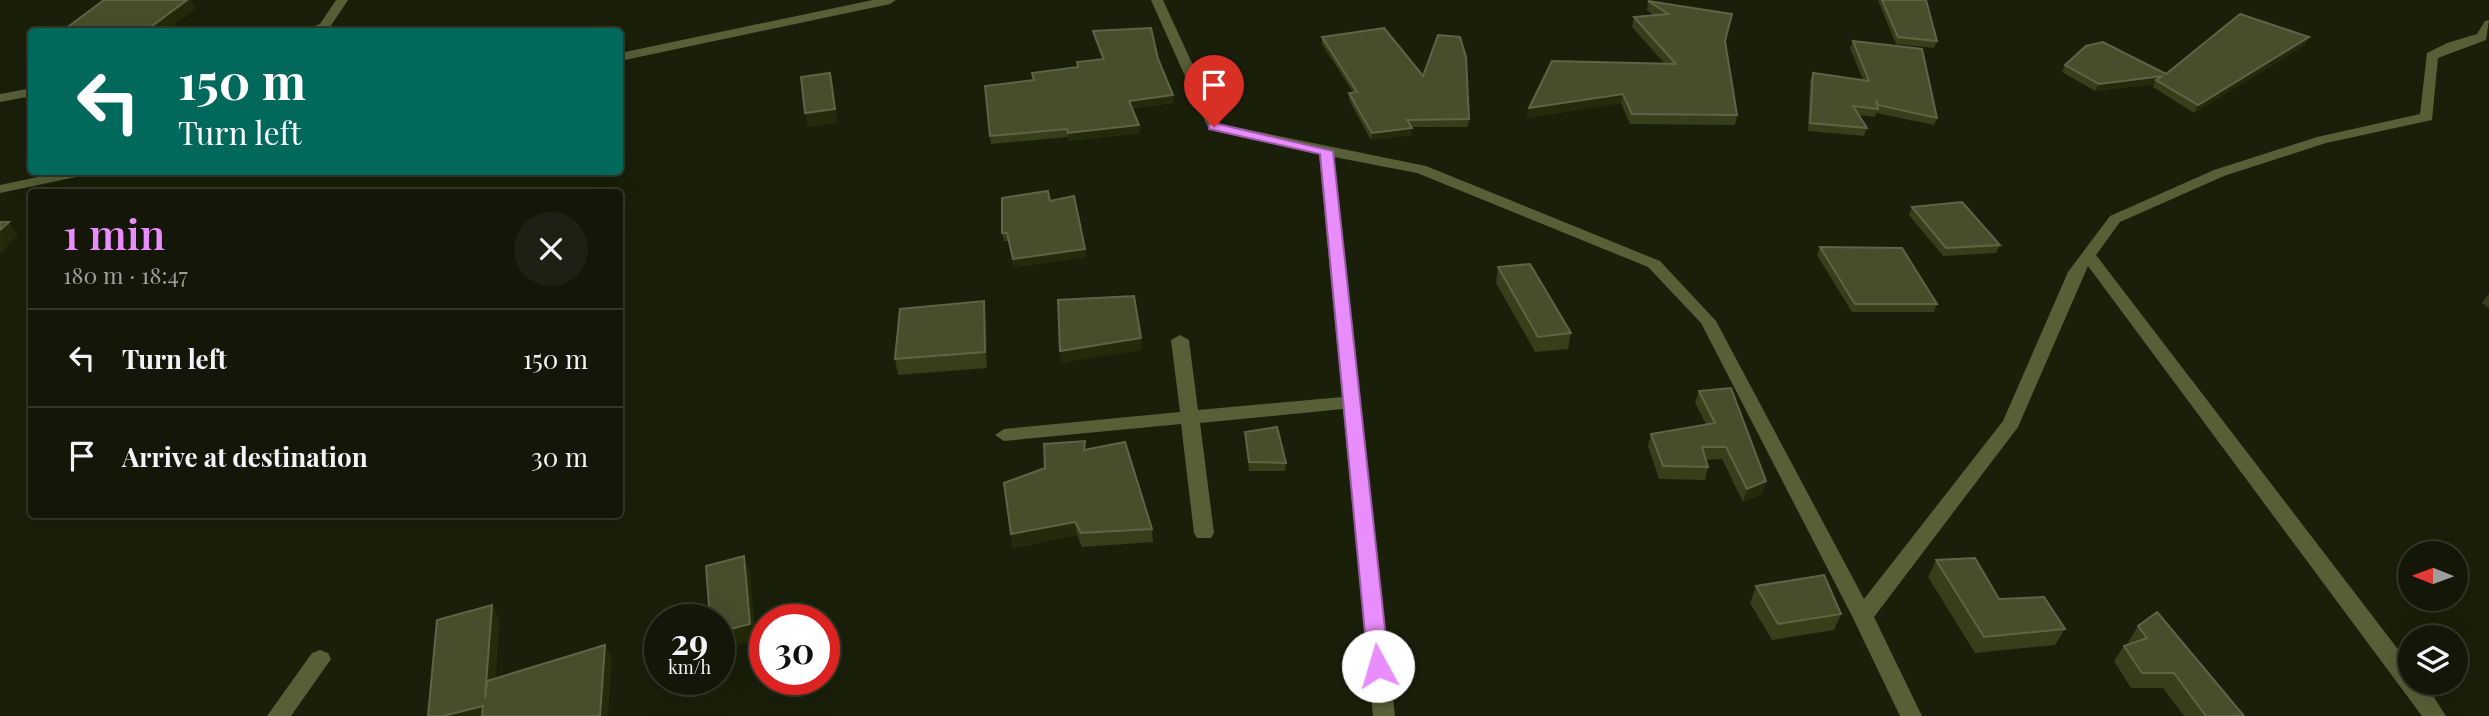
<!DOCTYPE html>
<meta charset="utf-8">
<style>
body{margin:0;font-family:"Playfair Display",serif;background:#1d2012;color:#f1f3f6;height:100vh;display:flex;flex-direction:column;font-size:26px;white-space:nowrap}
*{box-sizing:border-box;margin:0}
p{font-size:23px;color:#9d9f9c}
.icon{flex:none;width:38px;height:38px;fill:none;stroke:currentColor;stroke-width:2;stroke-linecap:round;stroke-linejoin:round}
.map{position:relative;flex:1;overflow:hidden}
.drawer{position:absolute;left:28px;top:189px;width:595px;height:329px;display:flex;flex-direction:column;background:#141708;border-radius:7px;box-shadow:0 7px 28px #0002,0 0 0 2px #333629}
.drawer>*{flex:none}
.banner{position:absolute;left:28px;top:28px;width:595px;height:147px;border-radius:7px;box-shadow:0 7px 28px #0002,0 0 0 2px #333629;background:#00695c;color:#fff;overflow:hidden}
.needle{width:46px;rotate:271deg}
.tools{position:absolute;left:2398px;top:541px;display:grid;gap:14px}
.tools a{display:grid;place-items:center;width:70px;height:70px;border-radius:50%;background:#141708;box-shadow:0 7px 28px #0002,0 0 0 2px #333629;font-size:35px}
.speed{position:absolute;left:644px;top:604px;display:flex;gap:14px;font-size:35px;font-weight:700;text-align:center}
.speed>*{display:grid;place-content:center;width:91px;height:91px;border-radius:50%;background:#141708;box-shadow:0 7px 28px #0002,0 0 0 2px #333629;line-height:1}
.speed small{font-size:18px;font-weight:400}
.speed .limit{border:10px solid #d22;background:#fff;color:#111}
.pin{position:absolute;display:grid;place-items:center;width:60px;height:60px;color:#fff;margin:-72px -30px;border-radius:50% 50% 50% 0;rotate:-45deg;box-shadow:0 0 7px #0007}
.pin .icon{rotate:45deg}
.me{position:absolute;width:77px;margin:-38px;rotate:354deg;stroke-linejoin:round;filter:drop-shadow(0 0 5px #0008)}
.turn{display:flex;align-items:center;gap:24px;height:147px;padding:0 35px;font-size:32px}
.turn .icon{width:91px;height:91px;stroke-width:2.5}
.turn b{display:block;font-size:49px;line-height:60px}
.round{display:grid;place-items:center;flex:none;width:74px;height:74px;border-radius:37px;background:#1d2012}
.headline{display:flex;align-items:center;justify-content:space-between;height:119px;padding:0 35px}
h1{font-size:42px;font-weight:600;line-height:52px;color:#ea8dfc}
ul{padding:0;list-style:none}
li{display:flex;align-items:center;gap:21px;height:98px;padding:0 35px;border-top:2px solid #333629}
li div{flex:1}
li b{display:block;font-size:26px}
li em{font-style:normal}
.map>svg:first-child{display:block}
.lines{fill:none;stroke-linecap:round;stroke-linejoin:round}
.minor{fill:#575f37;fill-rule:evenodd}
.wall{fill:#373e19}
.shaded-wall{fill:#242a0b}
.building{fill:#484e2c;stroke:#5e6445;stroke-width:2}
.route{fill:#ea8dfc;stroke:#985ca4;stroke-width:2}
</style>
<div class="map">
<svg width="2489" height="716" viewBox="0 0 2489 716">
<rect width="100%" height="100%" fill="#1a1f0a"/>
<g class="lines">
<g class="minor">
<path d="M336 0H348L328 30 297 32 320 24Z"/>
<path d="M873 0H896L890 4 620 61V53Z"/>
<path d="M1151 0H1163L1220 124 1426 166 1660 261 1716 321 1864 599 2003 421 2068 272 2110 216 2214 170 2317 137 2420 114 2427 53 2447 43 2477 34 2485 21 2489 20 2486 40 2438 58 2432 120 2326 143 2224 176 2120 222 2096 255 2410 665V682H2424L2446 716H2422L2088 266 2018 427 1874 617 1922 716H1900L1852 616 1701 323 1648 267 1417 173 1334 157 1395 716H1373L1343 409 1200 423 1214 533 1211 538H1197L1194 533 1181 424 1004 441 995 435 1004 429 1180 412 1171 340 1180 335 1189 340 1198 410 1342 397 1319 154 1209 130Z"/>
<path d="M32 88V96L0 102V94Z"/>
<path d="M62 172H88L81 176 0 193V185Z"/>
<path d="M320 650 328 653 331 659 291 716H267L312 653Z"/>
</g>
</g>
<g class="wall">
<path d="M1878 0H1926L1937 41 1934 48 1896 44Z"/>
<path d="M1648 1 1725 42 1737 115 1735 125 1630 124 1621 103 1527 118 1529 108 1665 64 1632 27 1634 17 1654 16 1647 10Z"/>
<path d="M1093 31 1158 59 1173 95 1174 103 1132 108 1139 125 1140 133 1068 141V137L991 144 985 86 1033 80 1032 73 1078 67 1077 62 1102 59 1094 38Z"/>
<path d="M1322 37 1423 76 1469 119 1468 127H1412V135L1371 140 1349 100V93L1353 92 1322 44Z"/>
<path d="M1853 41 1937 118 1934 125 1876 113 1875 117 1858 115 1867 128 1864 136 1808 131 1810 80 1813 73 1863 80 1850 48Z"/>
<path d="M2305 45 2194 113 2153 87 2154 84 2095 91 2062 72 2065 65 2166 74Z"/>
<path d="M1050 201 1086 257 1014 267 1008 241H1004L1002 233Z"/>
<path d="M1912 207 2000 245 1996 253 1943 256 1909 215Z"/>
<path d="M1820 247 1937 304 1934 312H1852L1817 255Z"/>
<path d="M1498 267 1571 333 1568 349 1535 352 1496 283Z"/>
<path d="M2489 294V308L2482 303Z"/>
<path d="M986 316 987 368 898 375 895 359Z"/>
<path d="M1699 391 1766 481 1762 494 1743 502 1722 459 1706 460 1708 467 1705 480 1659 479 1648 446 1651 434 1706 424 1695 403Z"/>
<path d="M1245 432 1286 463 1285 471H1249Z"/>
<path d="M1085 450 1152 529 1153 542 1082 547 1077 535 1013 548 1011 534 1045 468Z"/>
<path d="M1936 560 1999 599 2065 629 2055 645 1975 653 1928 577Z"/>
<path d="M1756 586 1841 614 1834 630 1772 640 1750 603Z"/>
<path d="M2138 626 2244 716H2184L2163 688H2131L2114 661 2124 646 2130 644 2128 642Z"/>
</g>
<g class="shaded-wall">
<path d="M187 0H191L195 9 165 32H144Z"/>
<path d="M2309 37 2305 45 2194 113 2198 105Z"/>
<path d="M830 73 838 123 808 127 805 113Z"/>
<path d="M2163 76 2156 80 2154 84 2095 91 2099 84Z"/>
<path d="M1623 94 1621 103 1527 118 1529 108Z"/>
<path d="M1173 95 1174 103 1130 108 1129 101Z"/>
<path d="M1139 125 1140 133 1068 141V133Z"/>
<path d="M1412 128V135L1371 140 1372 133Z"/>
<path d="M9 222 18 235 0 254V230Z"/>
<path d="M1085 249 1086 257 1014 267 1013 259Z"/>
<path d="M984 301 986 316 987 368 985 352Z"/>
<path d="M1141 338 1142 350 1061 363 1060 351Z"/>
<path d="M1766 481 1762 494 1743 502 1747 489Z"/>
<path d="M1075 522 1077 535 1013 548 1011 534Z"/>
<path d="M744 556 750 573 756 640 719 650V632Z"/>
<path d="M492 605 500 620 493 713 485 698Z"/>
<path d="M605 645 612 659 608 716H600Z"/>
<path d="M483 706 489 716H443Z"/>
</g>
<g class="building">
<path d="M104 0H187L144 32H61Z"/>
<path d="M1882 0H1926L1937 41 1898 37Z"/>
<path d="M1648 1 1732 14 1725 41 1737 115 1632 114 1623 94 1529 108 1552 61 1676 64 1634 17 1668 14Z"/>
<path d="M2240 14 2309 37 2198 105 2156 80 2163 76 2099 84 2065 65 2086 46 2103 42 2166 74Z"/>
<path d="M1151 28 1158 59 1173 95 1129 101 1139 125 1068 133 1067 129 990 136 985 86 1034 80 1032 73 1078 67 1077 62 1104 59 1093 31Z"/>
<path d="M1384 28 1423 76 1438 35 1460 37 1466 57 1469 119 1407 120 1412 128 1372 133 1349 93 1357 92 1322 37Z"/>
<path d="M1853 41 1922 49 1937 118 1878 105 1876 100 1878 109 1853 106 1867 128 1810 123 1813 73 1869 81Z"/>
<path d="M830 73 835 109 805 113 801 77Z"/>
<path d="M1048 191 1050 201 1074 196 1085 249 1013 259 1007 233H1002V198Z"/>
<path d="M1962 202 2000 245 1946 248 1912 207Z"/>
<path d="M0 222H9L0 230Z"/>
<path d="M1820 247 1902 248 1937 304H1855Z"/>
<path d="M1530 264 1571 333 1538 337 1498 267Z"/>
<path d="M1134 296 1141 338 1060 351 1058 300Z"/>
<path d="M984 301 985 352 895 359 900 309Z"/>
<path d="M1731 388 1766 481 1747 489 1726 447H1702L1708 467 1663 466 1651 434 1715 423 1699 391Z"/>
<path d="M1277 427 1286 463 1249 462 1245 432Z"/>
<path d="M1085 441 1084 450 1125 442 1152 529 1081 533 1075 522 1011 534 1004 483 1045 468 1044 444Z"/>
<path d="M744 556 750 624 719 632V620H710L706 566Z"/>
<path d="M1975 558 1999 599 2044 597 2065 629 1984 637 1936 560Z"/>
<path d="M1824 575 1841 614 1778 624 1756 586Z"/>
<path d="M492 605 485 698 487 681 605 645 600 716H482L483 706 443 716H428L437 620Z"/>
<path d="M2157 612 2244 716H2206L2174 673H2142L2124 646 2147 638 2138 626Z"/>
</g>
<path class="route" d="M1214 123 1333 151 1389 666 1386 672H1371L1368 666 1320 154 1209 129V124Z"/>
</svg>
<div class="tools">
<a><svg class="needle" viewBox="-14 -14 28 28"><path d="M0-13l5 13h-10z" fill="#e53935"/><path d="M0 13l5-13h-10z" fill="#9d9f9c"/></svg></a>
<a><svg class="icon" aria-label="layers" viewBox="0 0 24 24"><path d="M12 4l9 5-9 5-9-5zM3 14l9 5 9-5"/></svg></a>
</div>
<div class="speed"><div>29<small>km/h</small></div><div class="limit">30</div></div>
<div class="pin" style="left:1214px;top:127px;background:#d93025"><svg class="icon" aria-label="arrive" viewBox="0 0 24 24"><path d="M6 21V4h12l-3 4 3 4H6"/></svg></div>
<svg class="me" style="left:1378px;top:666px" viewBox="-20 -20 40 40"><circle r="19" fill="#fff"/><path d="M0-13L10 11 0 6-10 11z" fill="#ea8dfc"/></svg>
<div class="banner">
<div class="turn"><svg class="icon" aria-label="left" viewBox="0 0 24 24"><path d="M17 20v-9H6M10 6l-5 5 5 5"/></svg><div><b>150 m</b>Turn left</div></div>
</div>
<section class="drawer">
<div class="headline"><div><h1>1 min</h1><p>180 m · 18:47</p></div><a class="round"><svg class="icon" aria-label="close" viewBox="0 0 24 24"><path d="M6 6l12 12M18 6L6 18"/></svg></a></div>
<ul>
<li><svg class="icon" aria-label="left" viewBox="0 0 24 24"><path d="M17 20v-9H6M10 6l-5 5 5 5"/></svg><div><b>Turn left</b></div><em>150 m</em></li>
<li><svg class="icon" aria-label="arrive" viewBox="0 0 24 24"><path d="M6 21V4h12l-3 4 3 4H6"/></svg><div><b>Arrive at destination</b></div><em>30 m</em></li>
</ul>
</section>
</div>
